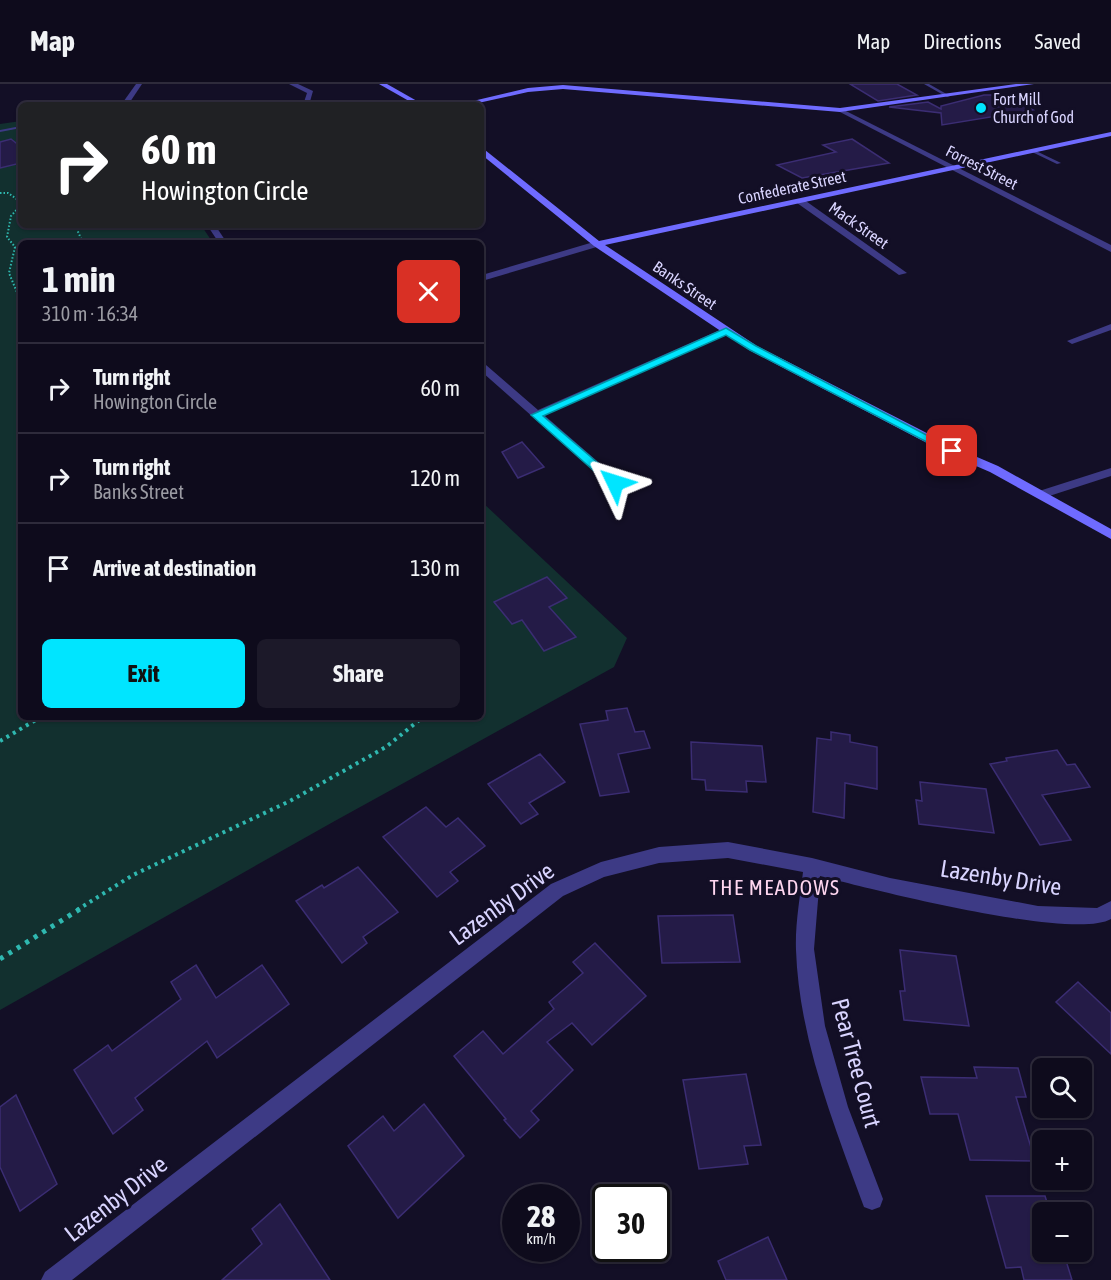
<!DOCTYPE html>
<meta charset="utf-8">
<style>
body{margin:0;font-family:"Asap Condensed",sans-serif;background:#1c1929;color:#f1f3f6;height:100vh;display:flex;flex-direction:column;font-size:22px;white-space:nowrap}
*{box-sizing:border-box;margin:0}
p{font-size:20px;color:#9b9ba3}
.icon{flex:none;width:33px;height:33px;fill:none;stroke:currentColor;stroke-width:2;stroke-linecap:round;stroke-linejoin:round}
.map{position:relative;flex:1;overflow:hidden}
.side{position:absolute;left:18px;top:156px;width:466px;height:480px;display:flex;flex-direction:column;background:#0e0b1c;border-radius:9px;box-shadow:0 2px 4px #0004,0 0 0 2px #2e2b3b}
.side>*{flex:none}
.top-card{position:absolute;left:18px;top:18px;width:466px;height:126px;border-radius:9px;box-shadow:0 2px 4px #0004,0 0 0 2px #2e2b3b;background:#202124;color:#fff;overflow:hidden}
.controls{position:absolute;left:1032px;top:974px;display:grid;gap:12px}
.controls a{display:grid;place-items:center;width:60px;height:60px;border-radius:9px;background:#0e0b1c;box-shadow:0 2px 4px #0004,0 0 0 2px #2e2b3b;font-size:30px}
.speed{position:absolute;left:502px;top:1100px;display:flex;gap:12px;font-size:30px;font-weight:700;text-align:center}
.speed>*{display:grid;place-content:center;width:78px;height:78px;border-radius:50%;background:#0e0b1c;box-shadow:0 2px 4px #0004,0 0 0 2px #2e2b3b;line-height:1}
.speed small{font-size:15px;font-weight:400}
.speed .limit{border:3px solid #111;border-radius:9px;background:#fff;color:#111}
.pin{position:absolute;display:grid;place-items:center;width:51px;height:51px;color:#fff;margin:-26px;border-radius:12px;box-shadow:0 3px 9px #0006}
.me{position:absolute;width:66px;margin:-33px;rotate:311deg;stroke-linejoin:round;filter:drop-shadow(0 0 4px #0008)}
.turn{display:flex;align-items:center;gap:21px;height:126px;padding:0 24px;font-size:27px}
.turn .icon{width:78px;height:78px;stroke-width:2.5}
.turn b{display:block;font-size:42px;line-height:51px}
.round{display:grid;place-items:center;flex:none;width:63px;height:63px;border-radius:9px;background:#1c1929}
.overview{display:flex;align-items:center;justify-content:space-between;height:102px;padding:0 24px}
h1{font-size:36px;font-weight:700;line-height:45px}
.button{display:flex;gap:12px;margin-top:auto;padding:12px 24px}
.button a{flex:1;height:69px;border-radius:9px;background:#00e5ff;color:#111;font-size:24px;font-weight:700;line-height:69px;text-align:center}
.button a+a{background:#1c1929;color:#f1f3f6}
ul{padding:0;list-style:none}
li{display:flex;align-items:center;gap:18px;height:90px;padding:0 24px;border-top:2px solid #2e2b3b}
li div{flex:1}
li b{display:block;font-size:22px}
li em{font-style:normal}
header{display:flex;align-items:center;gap:36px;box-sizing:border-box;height:84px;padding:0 30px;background:#0e0b1c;border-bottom:2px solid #2e2b3b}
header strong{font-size:28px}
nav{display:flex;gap:33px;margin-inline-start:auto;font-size:21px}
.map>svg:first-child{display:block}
.green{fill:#12302f}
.building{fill:#241b47;stroke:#3b2d73;stroke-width:1.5}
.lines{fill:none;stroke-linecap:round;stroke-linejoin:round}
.path-far2{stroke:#2fb8b0;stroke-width:2;stroke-dasharray:1.5 2;stroke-linecap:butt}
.path-far1{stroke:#2fb8b0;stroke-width:4;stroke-dasharray:3 4.5;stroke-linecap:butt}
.path{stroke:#2fb8b0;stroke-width:5;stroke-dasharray:4 6;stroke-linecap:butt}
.lane{fill:#3d3a85;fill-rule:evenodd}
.street{fill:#3d3a85;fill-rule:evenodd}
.secondary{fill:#6f6bff;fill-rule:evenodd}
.route{fill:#00e5ff;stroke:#0095a6;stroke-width:1.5}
.poi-dot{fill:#00e5ff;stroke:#130f26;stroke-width:2}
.labels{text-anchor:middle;stroke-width:6;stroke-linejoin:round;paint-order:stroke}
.far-poi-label{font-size:16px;fill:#d9d4ff;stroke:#130f26;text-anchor:start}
.far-street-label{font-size:16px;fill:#d9d4ff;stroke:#130f26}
.neighbourhood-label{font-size:21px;letter-spacing:1.5px;fill:#ffd6f0;stroke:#130f26}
.near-street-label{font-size:24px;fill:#d9d4ff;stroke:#130f26}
</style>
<header>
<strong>Map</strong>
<nav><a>Map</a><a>Directions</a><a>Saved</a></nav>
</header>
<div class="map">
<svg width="1111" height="1196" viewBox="0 0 1111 1196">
<rect width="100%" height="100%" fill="#130f26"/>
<path class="green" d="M21 37V141H201L213 159H21V633H482V418L627 554 614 583 333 738 0 926V40Z"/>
<g class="building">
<path d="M850 0H897L917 11 878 17Z"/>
<path d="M984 11H1003L1033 26 942 41 941 29 889 23 928 18 941 25V22Z"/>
<path d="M11 55 21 63V79L0 84V58Z"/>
<path d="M852 55 889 79 802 94 777 81 836 68 823 61Z"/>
<path d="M522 358 544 383 518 394 502 368Z"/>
<path d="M547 493 567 514 549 523 576 553 544 567 522 536 512 540 494 518Z"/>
<path d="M627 624 635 648 644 647 650 664 618 670 629 708 600 712 580 640 608 636 606 627Z"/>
<path d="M831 648 850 651V658L877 663V705L845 699 844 734 813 728 817 654 831 656Z"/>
<path d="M691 658 762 662 766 698 746 697 747 708 706 706 705 696 692 695Z"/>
<path d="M1057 666 1067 681 1075 680 1090 703 1042 711 1071 756 1040 761 990 680 1007 677 1006 674Z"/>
<path d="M540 670 565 698 529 719 538 730 521 740 488 700Z"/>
<path d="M920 698 986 705 994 749 919 740 916 716 922 717Z"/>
<path d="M426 723 446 743 458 734 485 762 450 788 458 797 437 813 383 753Z"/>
<path d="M358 783 398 828 363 853 367 859 342 879 296 817 322 801 324 804Z"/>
<path d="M733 831 740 878 662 879 658 832Z"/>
<path d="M595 859 646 912 592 961 572 939 547 958 573 986 531 1027 539 1036 520 1054 504 1036 506 1035 454 972 483 947 503 970 554 925 549 918 583 889 573 878Z"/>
<path d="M900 866 956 872 969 942 904 936 900 907H905Z"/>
<path d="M196 881 216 914 262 881 289 920 217 974 207 957 135 1014 143 1026 113 1050 74 986 108 961 112 967 181 915 171 898Z"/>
<path d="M1078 898 1111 929V970L1056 918Z"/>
<path d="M974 983 1018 984 1026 1013H1016L1035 1077 970 1076 958 1030H930L921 993 977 994Z"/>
<path d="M746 990 761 1061 744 1062 748 1080 699 1085 683 996Z"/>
<path d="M16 1011 57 1100 20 1127 0 1083V1023Z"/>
<path d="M424 1020 464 1072 398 1134 348 1062 383 1032 394 1047Z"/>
<path d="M986 1112H1045L1050 1128H1042V1167H1063L1072 1196H1024L1021 1183 1006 1184Z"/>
<path d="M280 1120 330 1196H222L262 1160 252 1145Z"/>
<path d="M768 1153 787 1196H726L718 1177Z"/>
</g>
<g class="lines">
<g class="path-far2">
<path d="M0 109H8L21 118"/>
<path d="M21 121 11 132 7 153 15 163 9 189 21 218"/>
<path d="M75 141 83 159"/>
</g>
<g class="path-far1">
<path d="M0 657 41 633"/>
<path d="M77 826 133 791 290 717 386 663 423 633"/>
</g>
<path class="path" d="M0 875 80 825"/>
<g class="lane">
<path d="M924 0H929L950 12 947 13Z"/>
<path d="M127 16 128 18 39 19 37 18 39 17Z"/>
<path d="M21 42V44L0 48V46Z"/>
<path d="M1032 66H1034L1061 79 1057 80 1032 68Z"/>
</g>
<g class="street">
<path d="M136 0H142L128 21H121Z"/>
<path d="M289 0H298L313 7 309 21H303L307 9Z"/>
<path d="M840 24 1111 161V168L838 27Z"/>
<path d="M797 115H803L907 189 899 191 797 119Z"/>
<path d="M207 141H215L227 159H219Z"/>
<path d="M597 157 601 160 600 162 482 197V191Z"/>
<path d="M1111 240V246L1072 260 1067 257Z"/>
<path d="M722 245 731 247 544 331 619 396V402H611L482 288V280L486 281 538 326Z"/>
<path d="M1111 384V392L1040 415 1034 411 1036 408Z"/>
<path d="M728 758 812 774 890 794 1038 822 1097 824 1111 817V835C1073 857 870 805 820 792L814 865 825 942 848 1023 883 1115 880 1123 872 1126 864 1123 861 1115C832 1035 799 953 796 866 795 841 800 813 803 788L728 774 659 779 604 793 563 812 72 1196H41L45 1188 551 800 601 778 659 763Z"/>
</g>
<g class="secondary">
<path d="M379 0H387L424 21H416Z"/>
<path d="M1016 0H1034L840 28 563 5 528 8 469 21H456L528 4 563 1 840 24Z"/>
<path d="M1111 48V52L605 161 757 262 956 364 998 382 1111 445V455L990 388 948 370 749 266 594 162 482 71V66H485L599 157Z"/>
</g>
</g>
<path class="route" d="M726 244 756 262 957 367 955 369H948L750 266 726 251 543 332 619 397V402H611L531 331Z"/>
<circle class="poi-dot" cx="981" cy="24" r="6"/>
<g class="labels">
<g class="far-poi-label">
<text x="993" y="21">Fort Mill<tspan x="993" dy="18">Church of God</tspan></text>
</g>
<g class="far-street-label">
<text transform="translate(982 83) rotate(27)" y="6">Forrest Street</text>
<text transform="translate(792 103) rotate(-12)" y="6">Confederate Street</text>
<text transform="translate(859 141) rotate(35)" y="6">Mack Street</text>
<text transform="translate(685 201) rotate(34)" y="6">Banks Street</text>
</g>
<g class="neighbourhood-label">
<text x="775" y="811">THE MEADOWS</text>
</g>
<g class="near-street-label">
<text transform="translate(1001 794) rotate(9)" y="8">Lazenby Drive</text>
<text transform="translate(502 820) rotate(-36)" y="8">Lazenby Drive</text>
<text transform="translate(856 979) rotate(75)" y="8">Pear Tree Court</text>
<text transform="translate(116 1115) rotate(-38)" y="8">Lazenby Drive</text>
</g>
</g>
</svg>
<div class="controls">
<a><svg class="icon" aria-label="search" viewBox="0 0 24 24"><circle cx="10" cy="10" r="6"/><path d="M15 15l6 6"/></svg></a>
<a>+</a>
<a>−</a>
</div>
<div class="speed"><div>28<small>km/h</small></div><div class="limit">30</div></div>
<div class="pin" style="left:952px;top:367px;background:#d93025"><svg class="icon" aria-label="arrive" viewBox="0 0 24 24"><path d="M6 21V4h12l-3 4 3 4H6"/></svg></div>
<svg class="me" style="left:615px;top:399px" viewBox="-20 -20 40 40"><path d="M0-17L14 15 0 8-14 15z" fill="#00e5ff" stroke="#fff" stroke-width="4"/></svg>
<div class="top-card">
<div class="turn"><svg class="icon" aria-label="right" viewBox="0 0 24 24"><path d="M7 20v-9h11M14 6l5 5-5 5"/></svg><div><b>60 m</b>Howington Circle</div></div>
</div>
<section class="side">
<div class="overview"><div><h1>1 min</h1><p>310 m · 16:34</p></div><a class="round" style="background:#d93025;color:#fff"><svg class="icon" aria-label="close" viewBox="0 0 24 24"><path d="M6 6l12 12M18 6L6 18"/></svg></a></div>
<ul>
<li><svg class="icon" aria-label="right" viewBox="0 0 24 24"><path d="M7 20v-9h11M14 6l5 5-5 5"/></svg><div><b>Turn right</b><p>Howington Circle</p></div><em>60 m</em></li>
<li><svg class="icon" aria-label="right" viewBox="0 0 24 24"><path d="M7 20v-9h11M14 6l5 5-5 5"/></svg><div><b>Turn right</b><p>Banks Street</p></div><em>120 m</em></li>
<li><svg class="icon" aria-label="arrive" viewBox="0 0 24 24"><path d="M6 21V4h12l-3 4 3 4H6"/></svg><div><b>Arrive at destination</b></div><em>130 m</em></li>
</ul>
<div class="button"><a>Exit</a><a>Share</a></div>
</section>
</div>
